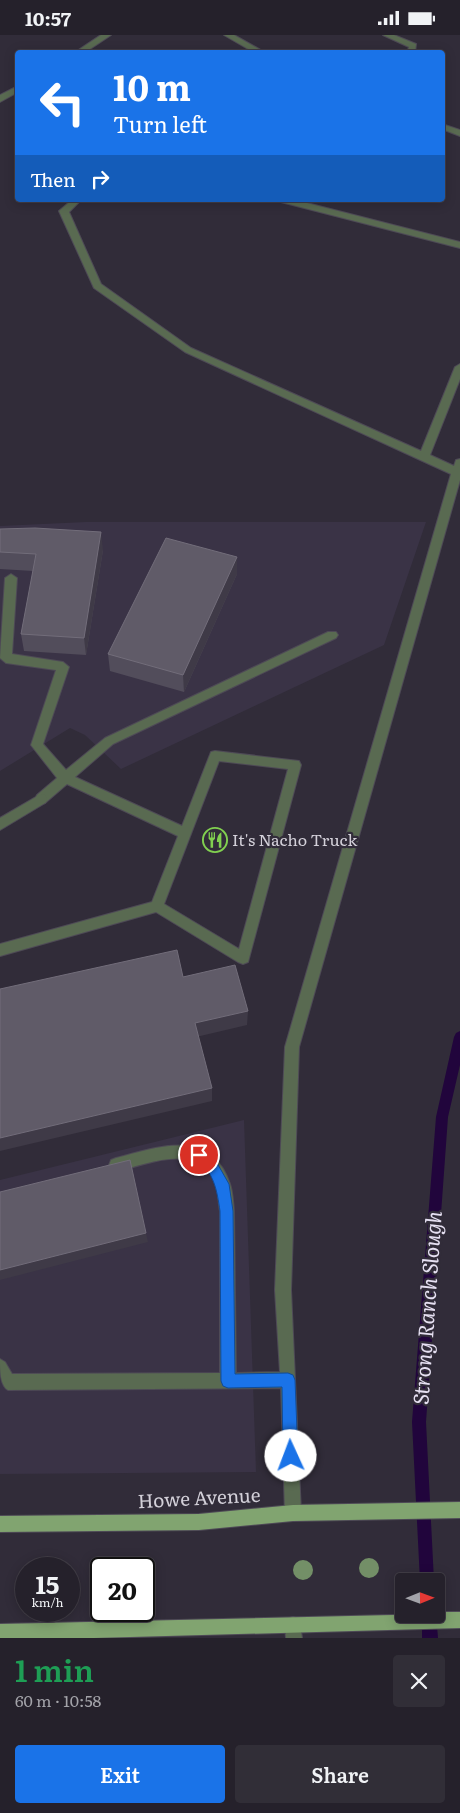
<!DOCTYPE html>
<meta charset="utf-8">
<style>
body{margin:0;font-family:Literata,serif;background:#312e37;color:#f1f3f6;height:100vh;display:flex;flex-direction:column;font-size:19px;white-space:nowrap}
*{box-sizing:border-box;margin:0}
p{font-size:16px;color:#a3a3a9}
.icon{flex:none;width:28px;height:28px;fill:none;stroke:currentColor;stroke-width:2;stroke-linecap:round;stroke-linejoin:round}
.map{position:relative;height:1603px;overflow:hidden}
.drawer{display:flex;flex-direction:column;background:#25212b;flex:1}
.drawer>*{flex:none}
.banner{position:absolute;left:15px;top:15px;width:430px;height:152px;border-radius:5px;box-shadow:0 2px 12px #0003,0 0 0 1px #423e47;background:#1a73e8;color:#fff;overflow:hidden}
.needle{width:32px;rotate:89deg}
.buttons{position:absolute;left:395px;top:1538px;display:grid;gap:10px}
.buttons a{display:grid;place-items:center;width:50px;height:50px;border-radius:5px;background:#25212b;box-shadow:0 2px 12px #0003,0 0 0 1px #423e47;font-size:25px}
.speed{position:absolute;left:15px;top:1522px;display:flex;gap:10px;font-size:25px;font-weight:700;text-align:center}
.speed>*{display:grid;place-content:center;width:65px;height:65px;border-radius:50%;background:#25212b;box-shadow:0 2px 12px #0003,0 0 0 1px #423e47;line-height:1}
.speed small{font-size:12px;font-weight:400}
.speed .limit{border:2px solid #111;border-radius:8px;background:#fff;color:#111}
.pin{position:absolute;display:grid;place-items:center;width:42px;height:42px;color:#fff;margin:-21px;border:2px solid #fff;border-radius:50%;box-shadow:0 1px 5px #0007}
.me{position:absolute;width:55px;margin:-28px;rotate:358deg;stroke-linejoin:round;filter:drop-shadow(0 0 4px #0008)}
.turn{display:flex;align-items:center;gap:18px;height:105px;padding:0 15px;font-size:22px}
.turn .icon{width:65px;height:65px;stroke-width:2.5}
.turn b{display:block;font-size:35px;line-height:42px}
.then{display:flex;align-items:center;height:48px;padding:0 15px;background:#0003;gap:10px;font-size:19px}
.round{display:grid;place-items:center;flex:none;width:52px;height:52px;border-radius:5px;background:#312e37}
.head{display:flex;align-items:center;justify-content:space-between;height:85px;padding:0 15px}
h1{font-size:30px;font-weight:600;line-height:38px;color:#1e9e55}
.button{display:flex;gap:10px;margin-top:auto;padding:10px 15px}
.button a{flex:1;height:58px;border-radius:5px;background:#1a73e8;color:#fff;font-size:20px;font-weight:600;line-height:58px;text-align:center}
.button a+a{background:#312e37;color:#f1f3f6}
.status{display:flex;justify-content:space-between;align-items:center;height:35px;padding:0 25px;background:#25212b;direction:ltr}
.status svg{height:14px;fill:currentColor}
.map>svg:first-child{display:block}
.built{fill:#3a3346}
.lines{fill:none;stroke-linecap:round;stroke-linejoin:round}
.stream{fill:#21053c;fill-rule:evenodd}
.lane-casing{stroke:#4e4a56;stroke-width:2}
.street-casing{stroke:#4e4a56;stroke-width:2}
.primary-casing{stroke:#4e4a56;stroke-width:2}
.lane{fill:#596a51;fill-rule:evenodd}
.street{fill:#596a51;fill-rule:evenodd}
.primary{fill:#81a470;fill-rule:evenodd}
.tree{fill:#738f67}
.wall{fill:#524d5b}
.shaded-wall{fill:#3f3a47}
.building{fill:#605b68;stroke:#726d7a}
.route{fill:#1a73e8;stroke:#114b97}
.labels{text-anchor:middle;stroke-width:4.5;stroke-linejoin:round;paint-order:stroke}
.poi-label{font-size:16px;fill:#d3d0d9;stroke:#312c39;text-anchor:start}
.near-street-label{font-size:19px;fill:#d3d0d9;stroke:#312c39}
.near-water-label{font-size:21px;font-style:italic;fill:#e6e0f2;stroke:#312c39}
</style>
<div class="status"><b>10:57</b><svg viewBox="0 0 49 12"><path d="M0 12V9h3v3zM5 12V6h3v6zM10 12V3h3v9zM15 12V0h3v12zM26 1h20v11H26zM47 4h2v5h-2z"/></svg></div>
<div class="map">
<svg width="460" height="1603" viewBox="0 0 460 1603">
<rect width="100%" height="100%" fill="#312c39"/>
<g class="built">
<path d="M86 487H426L384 610 121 734 85 700 70 693 0 736V491Z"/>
<path d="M244 1085 256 1437 0 1439V1145Z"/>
</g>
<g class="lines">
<g class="stream">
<path d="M460 996V1030L448 1082 426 1387 434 1546H420L412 1387 436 1082 454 1002 456 998Z"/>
<path d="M436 1578 438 1603H422V1579Z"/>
</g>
<defs>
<g id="lane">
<path d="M101 0H111L84 18H74Z"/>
<path d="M224 0H234L266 18H255Z"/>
<path d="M383 0H394L416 9 415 18H407L409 12Z"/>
<path d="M18 51V57L0 67V60Z"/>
<path d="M442 89 460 95V101L442 94Z"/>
<path d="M72 165H81L69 177 101 249 191 313 421 416 455 332 460 329V344L430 420 454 431 456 425 460 424V445L299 1012 291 1255 301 1478 299 1484 293 1486 287 1484 285 1478 281 1353 8 1355C0 1350 0 1335 0 1324L5 1327 12 1339 220 1338V1176C218 1168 219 1160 217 1153 204 1105 149 1128 116 1137L111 1135 109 1130 111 1125 116 1123C160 1111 211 1093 230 1149 233 1158 233 1167 234 1176L236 1338 280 1337 275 1255 285 1012 451 439 185 317 94 253 59 176Z"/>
<path d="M280 165H295L460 207V213L281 167Z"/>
<path d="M11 539 17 543 12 619 63 627 69 632 43 709 66 735 105 703 328 597H336L338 600 336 603 113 709 75 742 182 791 211 717 215 716 299 726 301 730 248 927 243 929 238 927 156 877 0 921V909L152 867 178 801 67 749 45 768 41 769 37 768 35 764 37 760 57 743 31 710 56 635 6 628 0 623 5 543ZM219 726 288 734 239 914 164 869Z"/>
<path d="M293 1582 299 1584 302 1603H286L285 1590 287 1584Z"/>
</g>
<path id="street" d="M41 759 45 760 47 764 45 768 0 795V783Z"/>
<g id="primary">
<path d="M460 1467V1483L293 1486 199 1495 0 1497V1481L199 1479 293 1470Z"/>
<path d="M436 1577H460V1593L94 1603H0V1589L436 1579Z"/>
</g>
</defs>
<use href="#lane" class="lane-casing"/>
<use href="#street" class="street-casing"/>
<use href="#primary" class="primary-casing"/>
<use href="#lane" class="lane"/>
<use href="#street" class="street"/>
<use href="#primary" class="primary"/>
</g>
<g class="tree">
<circle cx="369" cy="1533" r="10"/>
<circle cx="303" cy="1535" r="10"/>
</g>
<g class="wall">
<path d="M0 494 103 515 86 620 24 616 21 599 33 536 0 534Z"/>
<path d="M237 539 184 657 110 636 108 619Z"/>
</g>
<g class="shaded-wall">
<path d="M101 497 103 515 86 620 84 603Z"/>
<path d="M237 522V539L184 657 183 640Z"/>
<path d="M248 976 247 990 196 1002 195 988Z"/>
<path d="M212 1053V1066L0 1116V1103Z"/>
<path d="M146 1198 148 1207 0 1245V1235Z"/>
</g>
<g class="building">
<path d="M35 493 101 497 84 603 21 599 36 519 0 517V494Z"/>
<path d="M166 503 237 522 183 640 108 619Z"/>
<path d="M177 915 183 942 235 930 248 976 195 988 212 1053 0 1103V954Z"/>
<path d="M130 1125 146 1198 0 1235V1157Z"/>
</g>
<path class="route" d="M199 1114 213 1121 229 1149 233 1176 235 1339 288 1338 293 1340 295 1345 298 1421 296 1426 291 1428 286 1426 283 1421 282 1352 228 1353 223 1351 221 1346 220 1176C217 1156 214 1135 195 1125L193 1120 195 1116Z"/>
<defs>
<symbol id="restaurant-ring" viewBox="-11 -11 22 22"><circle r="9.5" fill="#312c39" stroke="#81d050" stroke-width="1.5"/><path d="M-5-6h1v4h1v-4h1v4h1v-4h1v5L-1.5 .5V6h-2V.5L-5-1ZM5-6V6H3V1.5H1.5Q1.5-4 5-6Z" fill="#81d050"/></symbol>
</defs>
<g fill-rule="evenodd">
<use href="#restaurant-ring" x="201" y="791" width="28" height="28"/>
</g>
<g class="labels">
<g class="poi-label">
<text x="232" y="811">It's Nacho Truck</text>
</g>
<g class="near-street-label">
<text transform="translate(199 1463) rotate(-3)" y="7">Howe Avenue</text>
</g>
<g class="near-water-label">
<text transform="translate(428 1273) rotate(-86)" y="7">Strong Ranch Slough</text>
</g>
</g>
</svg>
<div class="buttons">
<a><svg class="needle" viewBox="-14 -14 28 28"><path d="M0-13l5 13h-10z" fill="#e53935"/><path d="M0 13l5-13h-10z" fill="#a3a3a9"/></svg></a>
</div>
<div class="speed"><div>15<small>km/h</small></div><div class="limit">20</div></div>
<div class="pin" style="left:199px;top:1120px;background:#d93025"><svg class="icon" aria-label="arrive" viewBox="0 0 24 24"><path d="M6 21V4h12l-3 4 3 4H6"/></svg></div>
<svg class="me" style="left:291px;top:1421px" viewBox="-20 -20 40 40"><circle r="19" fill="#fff"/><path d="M0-13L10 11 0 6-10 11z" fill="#1a73e8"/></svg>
<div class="banner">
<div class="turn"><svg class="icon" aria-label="left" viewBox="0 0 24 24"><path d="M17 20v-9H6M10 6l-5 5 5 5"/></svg><div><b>10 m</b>Turn left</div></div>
<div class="then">Then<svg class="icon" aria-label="right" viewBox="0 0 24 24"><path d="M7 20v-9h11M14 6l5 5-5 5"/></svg></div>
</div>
</div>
<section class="drawer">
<div class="head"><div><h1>1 min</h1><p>60 m · 10:58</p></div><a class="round"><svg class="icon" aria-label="close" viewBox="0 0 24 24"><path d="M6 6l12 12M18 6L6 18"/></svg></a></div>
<div class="button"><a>Exit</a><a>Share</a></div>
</section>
